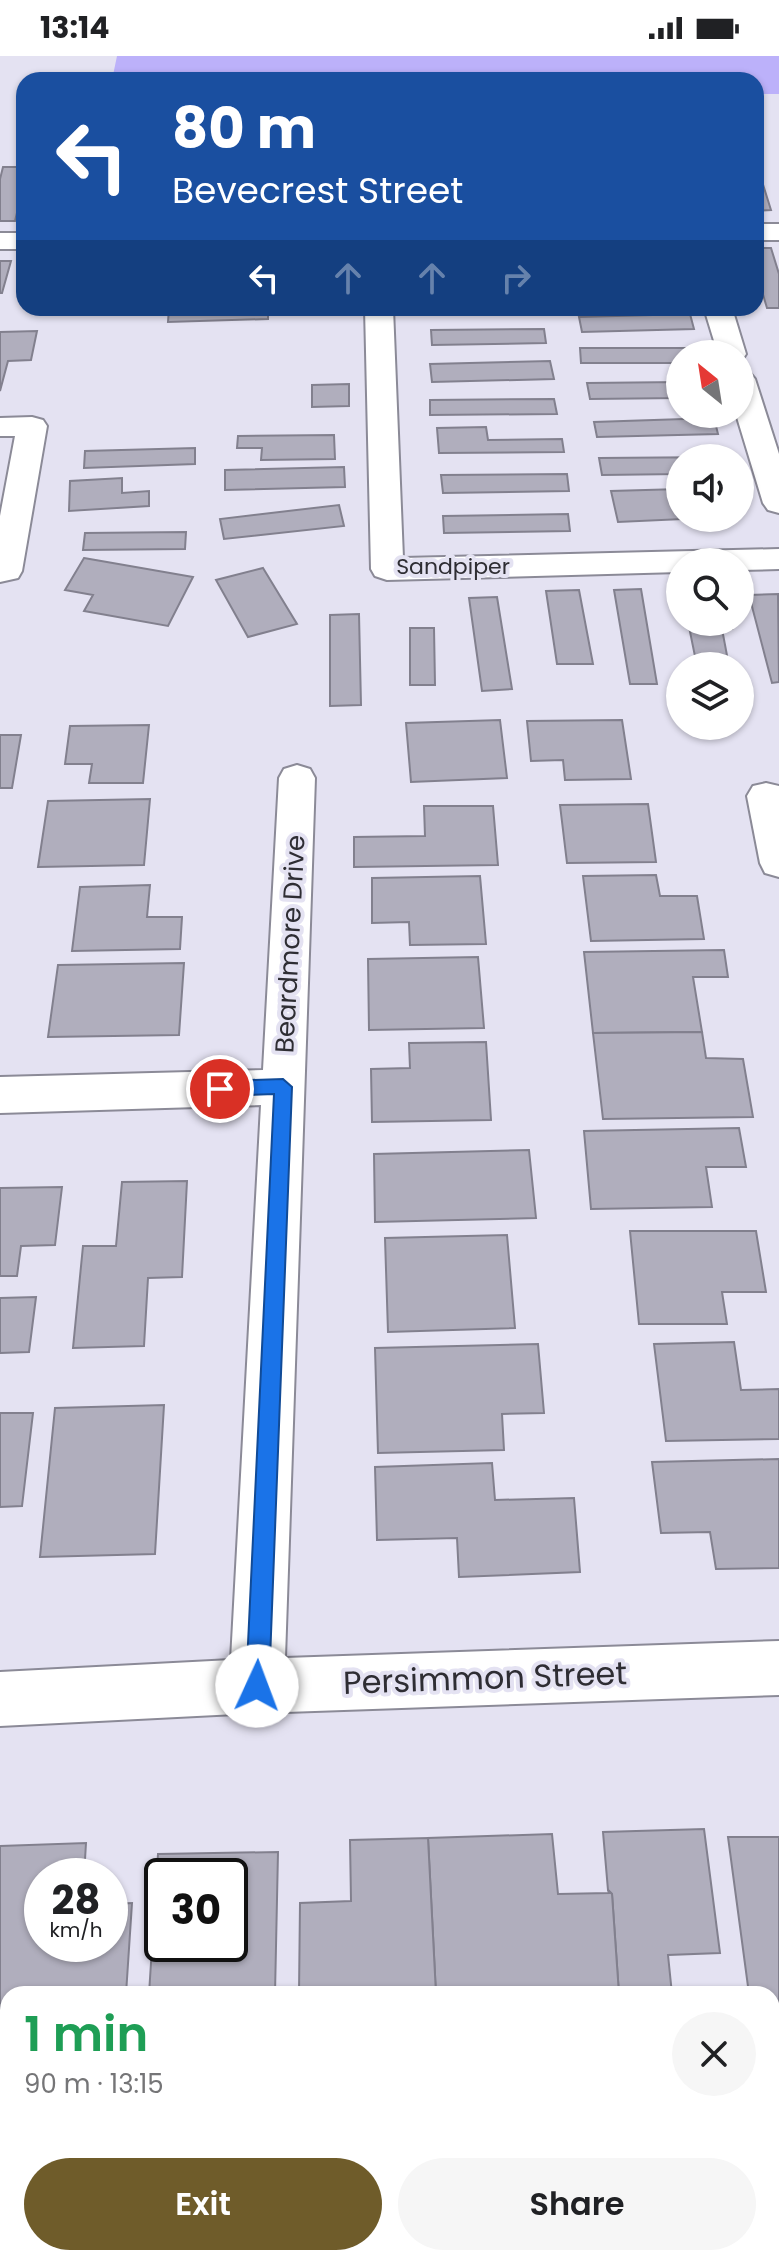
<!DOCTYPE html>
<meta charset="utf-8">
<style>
body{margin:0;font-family:Poppins,sans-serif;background:#f6f6f6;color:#202124;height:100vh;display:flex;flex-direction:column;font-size:30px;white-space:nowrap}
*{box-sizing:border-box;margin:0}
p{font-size:26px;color:#757577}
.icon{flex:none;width:44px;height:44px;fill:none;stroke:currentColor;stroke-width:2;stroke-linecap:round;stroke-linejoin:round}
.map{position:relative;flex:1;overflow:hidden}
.panel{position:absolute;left:0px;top:1930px;width:780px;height:280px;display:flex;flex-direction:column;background:#fff;border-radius:24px 24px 0 0;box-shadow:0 2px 6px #0004}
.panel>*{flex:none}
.banner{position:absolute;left:16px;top:16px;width:748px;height:244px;border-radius:24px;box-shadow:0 2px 6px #0004;background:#1a4fa0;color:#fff;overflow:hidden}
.needle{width:52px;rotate:330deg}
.tools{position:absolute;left:666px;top:284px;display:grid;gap:16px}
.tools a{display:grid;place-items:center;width:88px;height:88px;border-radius:50%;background:#fff;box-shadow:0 2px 6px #0004;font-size:40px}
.speed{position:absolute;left:24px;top:1802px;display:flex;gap:16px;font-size:40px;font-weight:700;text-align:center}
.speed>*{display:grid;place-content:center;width:104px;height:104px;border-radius:50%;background:#fff;box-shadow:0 2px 6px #0004;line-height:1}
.speed small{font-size:20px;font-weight:400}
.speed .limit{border:4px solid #111;border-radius:12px;background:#fff;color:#111}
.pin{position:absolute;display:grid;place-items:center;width:68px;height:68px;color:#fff;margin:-34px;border:4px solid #fff;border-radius:50%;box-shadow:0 2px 8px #0007}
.me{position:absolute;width:88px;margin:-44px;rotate:2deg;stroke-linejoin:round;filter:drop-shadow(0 0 6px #0008)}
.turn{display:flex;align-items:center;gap:28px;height:168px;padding:0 24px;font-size:36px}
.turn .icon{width:104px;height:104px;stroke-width:2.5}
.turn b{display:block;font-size:56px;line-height:68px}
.lanes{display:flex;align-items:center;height:76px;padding:0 24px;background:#0003;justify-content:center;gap:40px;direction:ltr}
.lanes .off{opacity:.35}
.round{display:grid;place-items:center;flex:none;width:84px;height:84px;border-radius:42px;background:#f6f6f6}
.head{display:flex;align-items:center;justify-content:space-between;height:136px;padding:0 24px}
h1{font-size:48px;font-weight:600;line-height:60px;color:#1e9e55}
.primary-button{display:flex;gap:16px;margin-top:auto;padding:16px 24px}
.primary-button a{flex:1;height:92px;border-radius:48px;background:#6f5c2a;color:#fff;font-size:32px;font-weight:600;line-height:92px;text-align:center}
.primary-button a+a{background:#f6f6f6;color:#202124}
.status{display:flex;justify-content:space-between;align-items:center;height:56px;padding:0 40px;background:#fff;direction:ltr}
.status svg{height:22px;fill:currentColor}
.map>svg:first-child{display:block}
.green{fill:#bcb1fa}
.building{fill:#b0aebd;stroke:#82808e;stroke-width:2;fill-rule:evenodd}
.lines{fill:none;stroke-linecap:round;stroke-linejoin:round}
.street-casing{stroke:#8b8a97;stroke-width:4}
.street{fill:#fff;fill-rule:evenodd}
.route{fill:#1a73e8;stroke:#114b97;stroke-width:2}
.labels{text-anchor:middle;stroke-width:8;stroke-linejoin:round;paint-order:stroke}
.far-street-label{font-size:22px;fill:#2e2d33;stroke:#e4e2f2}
.street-label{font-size:26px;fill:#2e2d33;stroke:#e4e2f2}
.near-street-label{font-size:32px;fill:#2e2d33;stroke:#e4e2f2}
</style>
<div class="status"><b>13:14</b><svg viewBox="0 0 49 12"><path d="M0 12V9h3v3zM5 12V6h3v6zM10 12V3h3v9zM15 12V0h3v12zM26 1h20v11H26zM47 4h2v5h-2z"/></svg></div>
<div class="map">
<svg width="779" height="2210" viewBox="0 0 779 2210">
<rect width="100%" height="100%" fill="#e4e2f2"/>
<path class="green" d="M117 0H779V38H756V24H112Z"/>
<g class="building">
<path d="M3 111H24V128L15 165H0V123Z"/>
<path d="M756 119H760L771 154 756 155Z"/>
<path d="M756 192H771L779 218V252H767L756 215Z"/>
<path d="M0 205H11L2 237H0Z"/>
<path d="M169 252H268V263L168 266Z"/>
<path d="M425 252H533V255L426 257Z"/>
<path d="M690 258 694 273 582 276 579 261Z"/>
<path d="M544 273 546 287 432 289 431 274Z"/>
<path d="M37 275 31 304 8 305 0 335V276Z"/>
<path d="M580 292H698L699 298H680V307H581Z"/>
<path d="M550 305 554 323 432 326 430 308Z"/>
<path d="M680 326V342L590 343 587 327Z"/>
<path d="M349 328V350L312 351V329Z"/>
<path d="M554 343 557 358 430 359V344Z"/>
<path d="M714 362 718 378 597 381 594 366Z"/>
<path d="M486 371 488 384 562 383 564 396 439 397 437 372Z"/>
<path d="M334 379 335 403 261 404 262 392H237L238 380Z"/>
<path d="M195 392V408L84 412 85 395Z"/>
<path d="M723 401 680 402V418L602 419 599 402Z"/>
<path d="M344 411 345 431 225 434V414Z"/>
<path d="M567 418 569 435 443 437 441 419Z"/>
<path d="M122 422V437L149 435V450L69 455 70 425Z"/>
<path d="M680 433V462H705L618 466 611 435Z"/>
<path d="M339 449 344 470 224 483 220 463Z"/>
<path d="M568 458 570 475 444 477 443 460Z"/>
<path d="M186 476 185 493 83 494 85 477Z"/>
<path d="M84 502 193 521 168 570 84 555 93 539 65 534Z"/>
<path d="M263 512 297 568 248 581 216 524Z"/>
<path d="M641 533 657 628H630L614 534Z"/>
<path d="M579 534 593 608H557L546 535Z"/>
<path d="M778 538 779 626 772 627 749 539Z"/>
<path d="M497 541 512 633 482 635 469 542Z"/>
<path d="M359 558 361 649 330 650V559Z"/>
<path d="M688 566H730L732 573H722L729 610H697Z"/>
<path d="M410 572H434L435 629H410Z"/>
<path d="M500 664 507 722 411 726 406 667Z"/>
<path d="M622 664 631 723 565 724 563 704 531 705 527 665Z"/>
<path d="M149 669 143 727H89L92 708H65L70 670Z"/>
<path d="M0 679H21L12 732H0Z"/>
<path d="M150 743 144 809 38 811 48 745Z"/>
<path d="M648 748 656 806 567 807 560 749Z"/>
<path d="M424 750H493L498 809 354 811V781L425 780Z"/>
<path d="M656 819 660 840H697L704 883 591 885 583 820Z"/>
<path d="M480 820 486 888 410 889 409 866 372 867V822Z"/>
<path d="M150 829 147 861H182L180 893 72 895 80 831Z"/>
<path d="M724 894 728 921H693L702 976 593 977 584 896Z"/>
<path d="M478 901 484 972 369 974 368 903Z"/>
<path d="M184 907 179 979 48 981 58 909Z"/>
<path d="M702 976 706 1002 743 1003 753 1061 603 1063 593 977Z"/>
<path d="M486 986 491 1064 372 1066 371 1013 410 1012 409 987Z"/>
<path d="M739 1072 746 1111H706L712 1151 591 1153 584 1075Z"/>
<path d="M529 1094 536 1162 375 1166 374 1098Z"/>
<path d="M187 1125 182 1221 148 1222 144 1290 73 1292 83 1190H116L122 1126Z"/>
<path d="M62 1131 55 1189 21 1190 17 1220H0V1132Z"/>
<path d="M630 1175H756L766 1236H722L727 1268H639Z"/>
<path d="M507 1179 515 1272 388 1276 385 1182Z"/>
<path d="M36 1241 29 1296 0 1297V1242Z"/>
<path d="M734 1286 741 1334 779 1333V1383L666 1385 654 1288Z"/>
<path d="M538 1288 544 1357 502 1358 504 1394 378 1397 375 1292Z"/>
<path d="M164 1349 155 1498 40 1501 55 1352Z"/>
<path d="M0 1357H33L22 1450 0 1451Z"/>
<path d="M779 1403V1512L716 1513 710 1476 661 1477 652 1406Z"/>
<path d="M492 1407 495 1444 574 1442 580 1516 459 1521 457 1482 377 1484 375 1411Z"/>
<path d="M704 1773 720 1897 668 1899 672 1938H619L612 1838 608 1834 603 1776Z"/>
<path d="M552 1778 558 1838 609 1837 608 1834 612 1838 619 1938H436L428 1782Z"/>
<path d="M728 1781H779V2027H772V1938H749Z"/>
<path d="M428 1782 436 1938H299L300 1847 351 1845 350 1784Z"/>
<path d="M86 1787 84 1820H42V1888H110V1848L132 1847 126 1938H8V1980H0V1790Z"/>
<path d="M278 1796 275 1938H149L158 1798ZM162 1820H230V1888H162Z"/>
</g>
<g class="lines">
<defs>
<g id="street">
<rect x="756" y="168" width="23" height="16"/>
<rect x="0" y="177" width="24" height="16"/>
<path d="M365 252H393L403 502 779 493V513L740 514V506H680V516L387 524 375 520 371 513Z"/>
<path d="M704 252H732L746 298 742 304 740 298H718Z"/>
<path d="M740 314 750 317 755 323 779 398V457L768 454 763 447 736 358H740Z"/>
<path d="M32 361 43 364 47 370 22 515 18 522 0 526V460L15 380H0V362Z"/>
<path d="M297 709 310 713 315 722 285 1602 779 1585V1639L257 1657 0 1670V1616L231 1604 261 1049 0 1057V1021L263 1014 279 722 284 713Z"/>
<path d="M766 727 779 730V821L765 817 760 807 747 740 753 730Z"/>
</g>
</defs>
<use href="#street" class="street-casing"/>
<use href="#street" class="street"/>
</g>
<path class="route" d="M283 1023 292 1031 269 1630 265 1638 257 1641 250 1638 246 1630 274 1038 220 1040 212 1033 220 1025Z"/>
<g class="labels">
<g class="far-street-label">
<text x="453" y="518">Sandpiper</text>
</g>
<g class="street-label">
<text transform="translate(290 888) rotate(-87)" y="9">Beardmore Drive</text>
</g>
<g class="near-street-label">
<text transform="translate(485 1622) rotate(-2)" y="11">Persimmon Street</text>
</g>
</g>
</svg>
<div class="tools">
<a><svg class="needle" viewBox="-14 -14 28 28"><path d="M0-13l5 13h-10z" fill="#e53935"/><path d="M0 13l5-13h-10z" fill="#757577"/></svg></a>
<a><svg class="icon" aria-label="sound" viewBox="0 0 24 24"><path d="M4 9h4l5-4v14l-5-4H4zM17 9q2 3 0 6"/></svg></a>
<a><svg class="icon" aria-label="search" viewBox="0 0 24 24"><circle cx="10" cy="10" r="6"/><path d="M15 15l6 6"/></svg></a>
<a><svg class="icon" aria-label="layers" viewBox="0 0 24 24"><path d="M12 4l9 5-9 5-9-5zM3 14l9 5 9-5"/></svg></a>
</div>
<div class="speed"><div>28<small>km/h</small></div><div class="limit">30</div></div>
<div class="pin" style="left:220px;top:1033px;background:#d93025"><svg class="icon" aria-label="arrive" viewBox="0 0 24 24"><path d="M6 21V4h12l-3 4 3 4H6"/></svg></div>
<svg class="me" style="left:257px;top:1630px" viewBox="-20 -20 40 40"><circle r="19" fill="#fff"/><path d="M0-13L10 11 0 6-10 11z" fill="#1a73e8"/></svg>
<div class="banner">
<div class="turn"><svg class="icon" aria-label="left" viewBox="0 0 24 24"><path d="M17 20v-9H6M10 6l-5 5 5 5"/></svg><div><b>80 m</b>Bevecrest Street</div></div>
<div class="lanes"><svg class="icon" aria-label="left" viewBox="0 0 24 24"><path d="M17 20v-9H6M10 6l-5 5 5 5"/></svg><svg class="icon off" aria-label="ahead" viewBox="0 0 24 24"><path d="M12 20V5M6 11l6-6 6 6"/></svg><svg class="icon off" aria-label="ahead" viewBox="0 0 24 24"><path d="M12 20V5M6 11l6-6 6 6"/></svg><svg class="icon off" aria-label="right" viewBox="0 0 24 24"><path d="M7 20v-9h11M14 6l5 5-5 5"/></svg></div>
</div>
<section class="panel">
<div class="head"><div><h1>1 min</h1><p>90 m · 13:15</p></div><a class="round"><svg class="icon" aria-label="close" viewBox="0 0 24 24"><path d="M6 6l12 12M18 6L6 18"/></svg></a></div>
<div class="primary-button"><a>Exit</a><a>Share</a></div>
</section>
</div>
